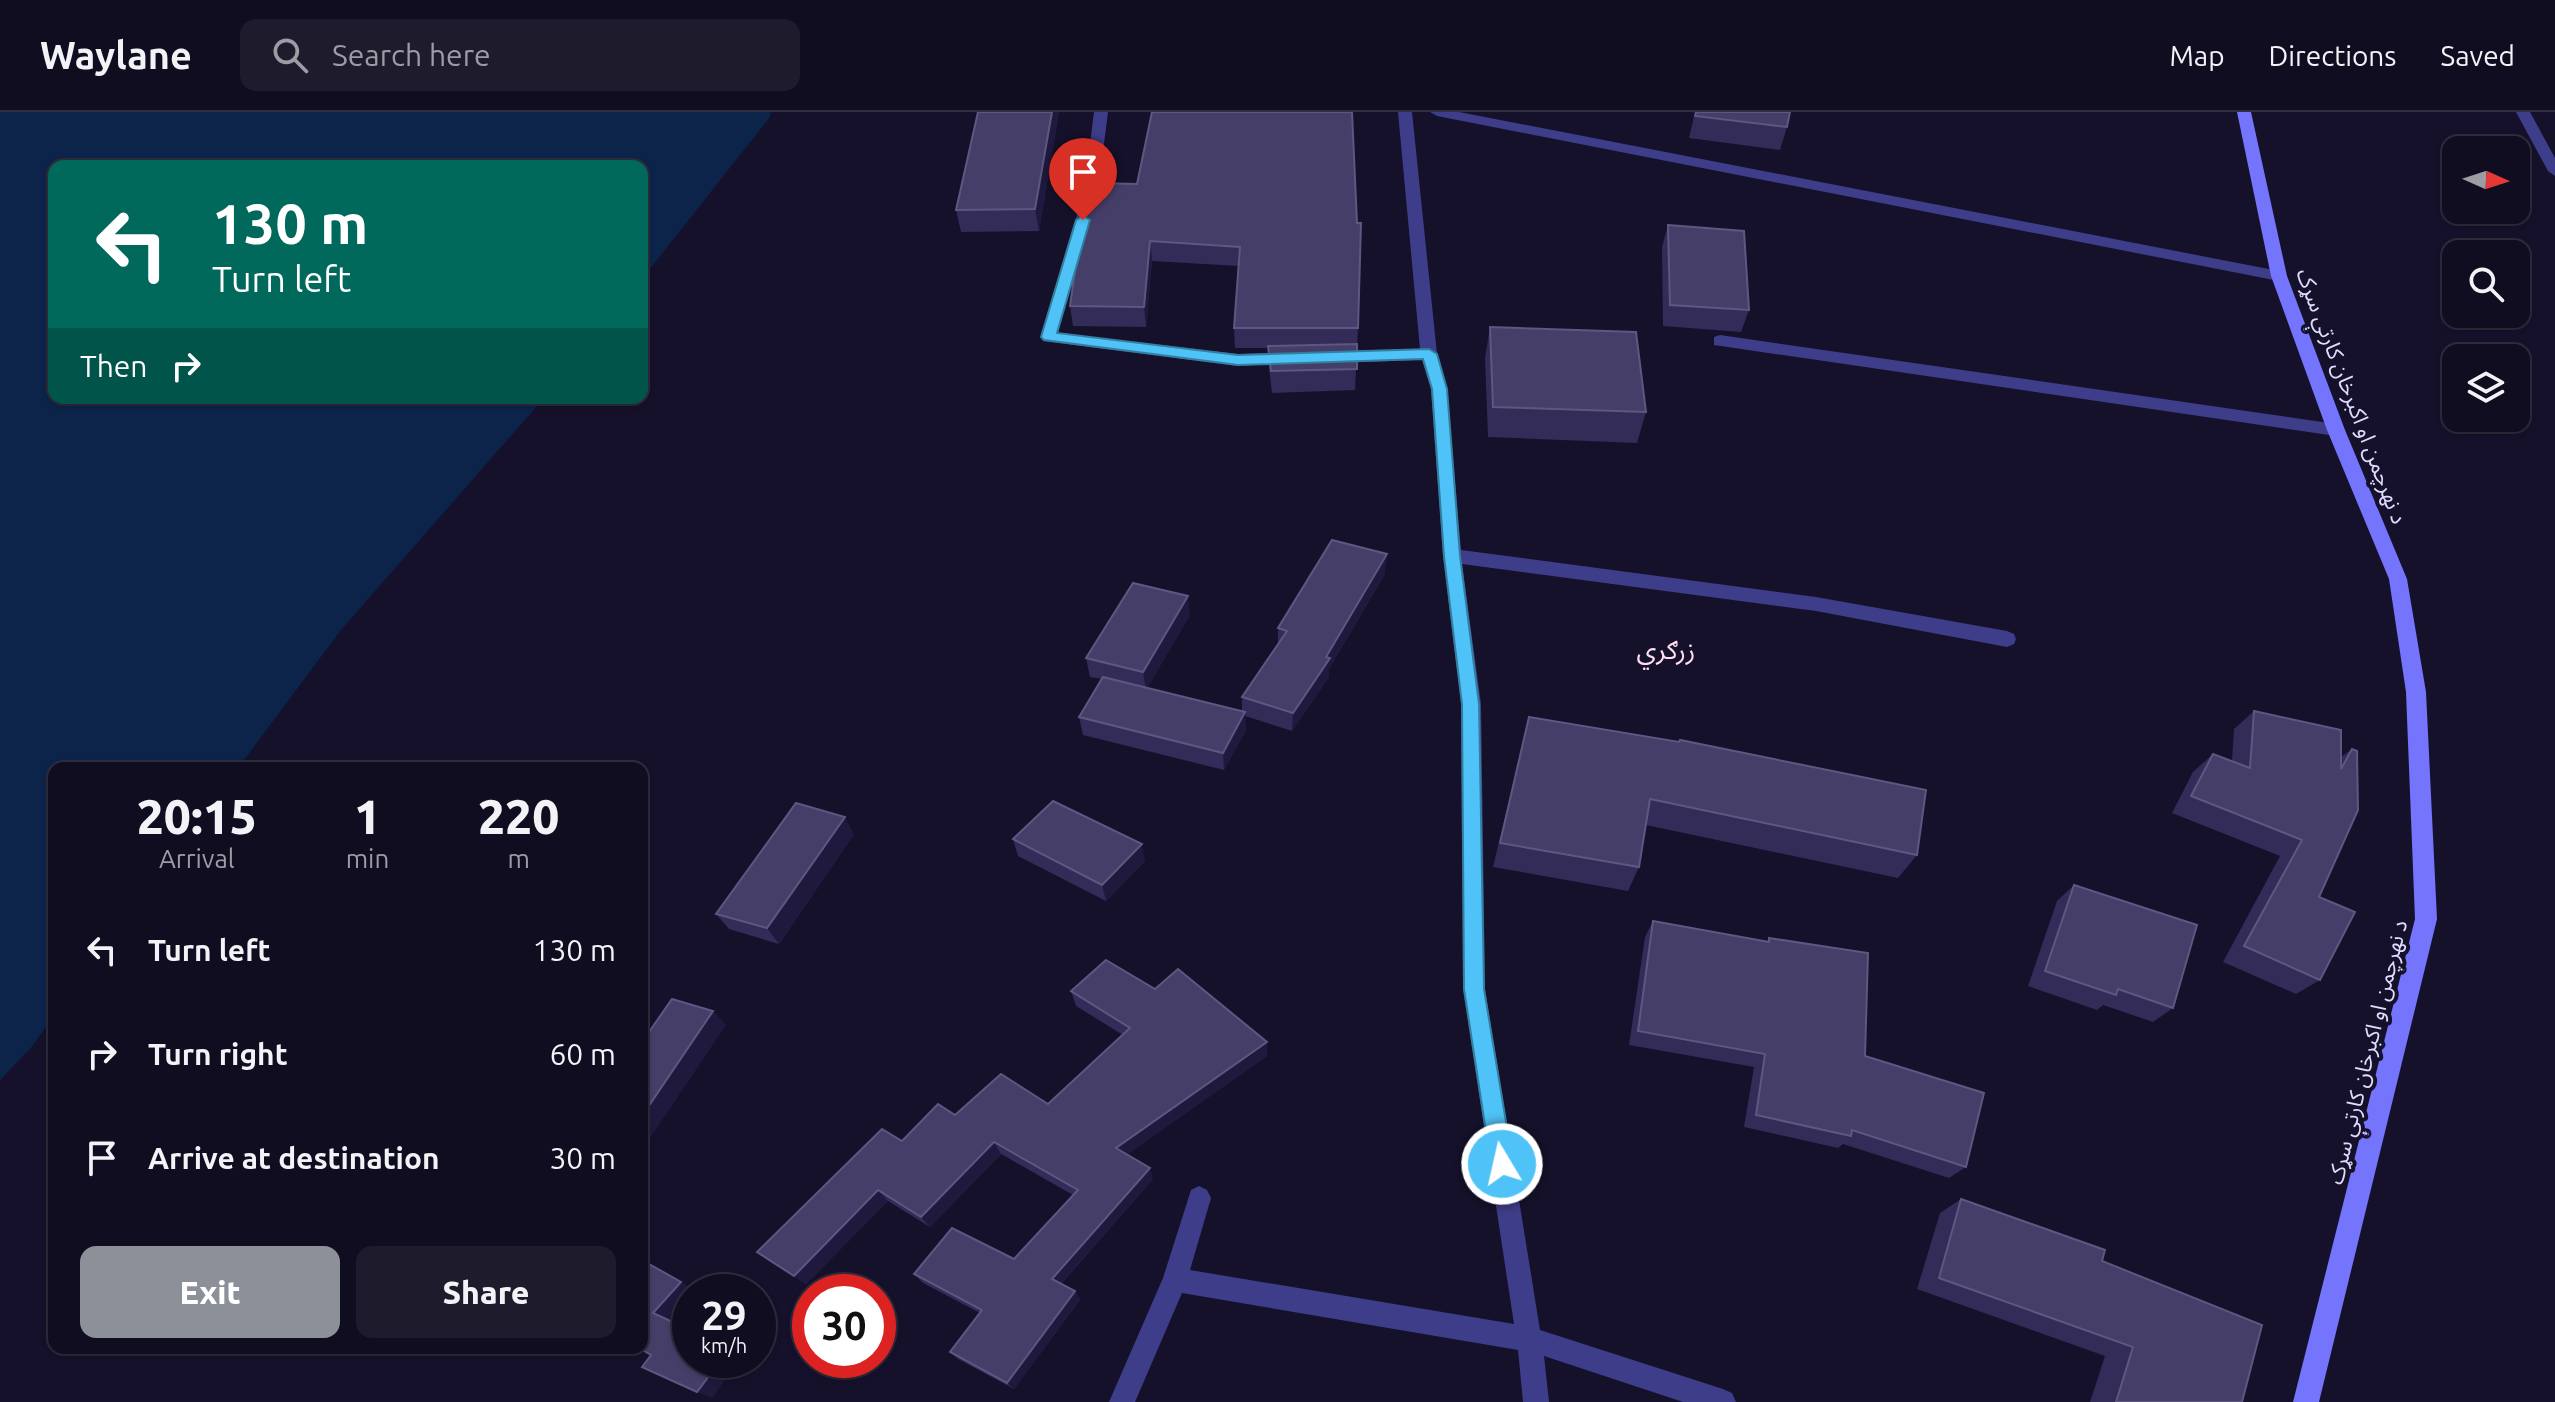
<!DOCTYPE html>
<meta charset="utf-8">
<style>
body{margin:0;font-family:Ubuntu,"Noto Sans Arabic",sans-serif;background:#1e1b2d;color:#f1f3f6;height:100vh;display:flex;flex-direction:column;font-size:30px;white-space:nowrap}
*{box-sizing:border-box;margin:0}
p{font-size:26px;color:#9c9ca5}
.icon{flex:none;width:44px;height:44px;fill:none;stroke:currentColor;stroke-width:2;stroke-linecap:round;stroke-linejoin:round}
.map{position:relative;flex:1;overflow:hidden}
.side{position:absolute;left:48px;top:650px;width:600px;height:592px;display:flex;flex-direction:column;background:#100d20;border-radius:16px;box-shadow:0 2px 6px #0004,0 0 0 2px #302d3e}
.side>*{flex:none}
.hud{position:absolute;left:48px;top:48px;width:600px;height:244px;border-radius:16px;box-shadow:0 2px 6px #0004,0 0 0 2px #302d3e;background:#00695c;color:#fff;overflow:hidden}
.needle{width:52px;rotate:93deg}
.tools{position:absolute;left:2442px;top:24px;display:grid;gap:16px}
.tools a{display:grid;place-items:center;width:88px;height:88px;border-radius:16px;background:#100d20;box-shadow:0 2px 6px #0004,0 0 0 2px #302d3e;font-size:40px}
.speed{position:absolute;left:672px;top:1162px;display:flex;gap:16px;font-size:40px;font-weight:700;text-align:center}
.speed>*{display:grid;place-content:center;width:104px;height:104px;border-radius:50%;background:#100d20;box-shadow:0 2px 6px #0004,0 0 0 2px #302d3e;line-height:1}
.speed small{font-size:20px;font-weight:400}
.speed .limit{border:12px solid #d22;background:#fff;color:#111}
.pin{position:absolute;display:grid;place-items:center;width:68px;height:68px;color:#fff;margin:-82px -34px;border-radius:50% 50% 50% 0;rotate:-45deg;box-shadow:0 0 8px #0007}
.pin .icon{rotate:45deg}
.me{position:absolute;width:88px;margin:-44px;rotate:351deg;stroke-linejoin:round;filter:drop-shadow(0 0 6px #0008)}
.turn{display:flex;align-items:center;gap:28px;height:168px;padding:0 32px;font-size:36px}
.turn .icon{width:104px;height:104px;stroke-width:2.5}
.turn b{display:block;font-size:56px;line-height:68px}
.then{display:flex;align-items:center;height:76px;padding:0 32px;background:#0003;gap:16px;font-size:30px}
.eta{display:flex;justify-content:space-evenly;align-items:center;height:136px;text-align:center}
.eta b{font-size:48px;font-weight:800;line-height:56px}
.action{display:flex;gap:16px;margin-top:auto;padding:16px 32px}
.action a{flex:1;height:92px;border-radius:16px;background:#8c9099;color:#fff;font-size:32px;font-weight:800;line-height:92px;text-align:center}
.action a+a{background:#1e1b2d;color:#f1f3f6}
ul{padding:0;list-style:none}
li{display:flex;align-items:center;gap:24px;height:104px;padding:0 32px}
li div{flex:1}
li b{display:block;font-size:30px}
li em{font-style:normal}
header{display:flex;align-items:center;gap:48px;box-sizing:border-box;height:112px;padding:0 40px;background:#100d20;border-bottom:2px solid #302d3e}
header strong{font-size:38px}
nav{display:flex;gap:44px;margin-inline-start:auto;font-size:28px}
.search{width:560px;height:72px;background:#1e1b2d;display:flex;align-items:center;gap:20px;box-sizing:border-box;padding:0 28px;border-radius:16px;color:#9c9ca5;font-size:30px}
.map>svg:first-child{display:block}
.water{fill:#0c2449}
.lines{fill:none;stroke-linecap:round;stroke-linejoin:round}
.street{fill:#3e3d89;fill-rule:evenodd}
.secondary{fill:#7474fd;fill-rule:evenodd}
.wall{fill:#332b58}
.shaded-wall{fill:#1f193e}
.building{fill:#453e69;stroke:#5e5781;stroke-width:2}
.route{fill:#4fc3f7;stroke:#337fa1;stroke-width:2}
.labels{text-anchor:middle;stroke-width:8;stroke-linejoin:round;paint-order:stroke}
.street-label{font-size:22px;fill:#dfdbfe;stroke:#15112b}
.quarter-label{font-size:26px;fill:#ffddf3;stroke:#15112b}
</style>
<header>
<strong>Waylane</strong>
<div class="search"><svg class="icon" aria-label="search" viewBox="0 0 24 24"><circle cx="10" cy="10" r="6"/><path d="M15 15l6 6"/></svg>Search here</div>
<nav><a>Map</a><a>Directions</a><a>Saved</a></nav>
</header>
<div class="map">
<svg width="2555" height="1290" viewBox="0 0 2555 1290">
<rect width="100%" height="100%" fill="#15112b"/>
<path class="water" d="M0 0H771L770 5 642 167V54H54V286H544L341 518 238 656H54V904L30 937 0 968Z"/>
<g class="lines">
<g class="street">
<path d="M1094 0H1108L1098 79 1058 221 1238 242 1296 240 1304 246 1302 250 1238 254 1043 229 1041 225 1084 79Z"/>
<path d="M1398 0H1412L1437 242 1447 277 1461 438 1816 485 2007 519 2014 522 2016 527 2014 532 2007 535 1816 499 1462 452 1481 592 1485 877 1540 1218 1723 1277 1732 1281 1736 1290H1683L1544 1244 1549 1290H1523L1518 1238 1182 1181 1135 1290H1109L1163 1166 1191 1078 1199 1074 1207 1078 1211 1086 1190 1158 1514 1212 1463 877 1461 592 1443 444 1431 277 1422 248 1332 251 1324 245 1332 239 1420 237Z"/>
<path d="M1430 0H1459L2279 159 2287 164 2279 169 1437 4Z"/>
<path d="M2516 0H2530L2555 46V64L2548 59Z"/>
<path d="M1720 223 2336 312 2345 318 2336 324 1714 233V225Z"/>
</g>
<path class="secondary" d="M2237 0H2251L2287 164 2345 318 2407 467 2426 580 2437 807 2319 1290H2293L2415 807 2406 580 2389 467 2327 318 2271 164Z"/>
</g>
<g class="wall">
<path d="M978 0H1059L1039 119 961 120 956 98Z"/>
<path d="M1152 0 1358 216 1355 278 1272 281 1269 256 1268 236H1235L1234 216 1238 154 1152 149 1146 215 1073 214 1070 194 1137 72Z"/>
<path d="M1695 0H1790L1787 15 1780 38 1689 26Z"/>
<path d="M1668 113 1749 198 1741 220 1663 214 1662 135Z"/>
<path d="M1490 215 1646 300 1637 331 1488 325 1485 246Z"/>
<path d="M1385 462 1329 557V565L1292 619 1245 604 1246 618 1224 658 1083 623 1079 605 1102 567 1090 565 1086 546 1190 503 1147 576 1242 599V585L1278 533V516Z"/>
<path d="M2254 599 2341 645 2352 637 2319 785 2320 868 2296 882 2223 850 2280 744 2172 701 2193 660 2213 642 2232 649 2234 617Z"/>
<path d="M1529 605 1917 743 1898 766 1646 713 1639 755 1628 779 1493 755Z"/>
<path d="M854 722 779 832 729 817 716 802Z"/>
<path d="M1013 727 1145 749 1106 789 1018 744Z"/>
<path d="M2074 773 2173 896 2153 910 2103 893 2097 898 2028 874 2057 789Z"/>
<path d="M1653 809 1767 829 1769 826 1865 944 1966 1055 1949 1066 1843 1032 1838 1036 1744 1015 1754 955 1629 933 1645 825Z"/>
<path d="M1155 877 1267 930V944L1127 1042 1153 1067 1061 1172 1075 1179 1080 1188 1014 1277 958 1247 950 1240 980 1201 923 1171 914 1162 1014 1147 1073 1083 1001 1042 930 1115 888 1089 806 1172 757 1140 902 1029 955 1003 1048 992 1123 923 1076 894 1071 879Z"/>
<path d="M1961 1087 2102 1149 2242 1290H2090L2105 1244 1917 1177 1940 1101Z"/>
</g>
<g class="shaded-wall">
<path d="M1052 0H1059L1039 119 1035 97Z"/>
<path d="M1150 129 1152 149 1146 215 1144 195Z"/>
<path d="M1387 442 1385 462 1329 557V565L1292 619 1293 601Z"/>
<path d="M1188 484 1190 503 1146 578 1143 560Z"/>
<path d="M1245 600 1246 618 1224 658 1223 641Z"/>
<path d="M845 705 854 722 779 832 767 816Z"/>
<path d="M1142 732 1145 749 1106 789 1102 773Z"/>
<path d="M713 899 726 913 642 1038V1004Z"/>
<path d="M1267 930V944L1120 1048 1116 1036Z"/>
<path d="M994 1030 1001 1042 930 1115 921 1105Z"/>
<path d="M1150 1056 1153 1067 1057 1176 1052 1167Z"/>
<path d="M878 1078 888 1089 806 1172 794 1164Z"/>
<path d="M681 1170 695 1178 694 1180H690V1184L668 1209 653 1201Z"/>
<path d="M1075 1179 1080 1188 1014 1277 1007 1271Z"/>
<path d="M721 1248H739L712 1286 697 1280Z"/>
</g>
<g class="building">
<path d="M978 0H1052L1035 97 956 98Z"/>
<path d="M1152 0H1352L1357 111H1361L1358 216H1234L1240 135 1150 129 1144 195 1070 194 1080 123 1095 71 1137 72Z"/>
<path d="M1696 0H1790L1787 15 1695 4Z"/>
<path d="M1668 113 1744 119 1749 198 1670 193Z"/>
<path d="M1490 215 1636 220 1646 300 1493 295Z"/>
<path d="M1357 232V257L1271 259 1268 234Z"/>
<path d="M1332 428 1387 442 1326 545 1330 546 1293 601 1242 585 1287 519 1278 516Z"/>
<path d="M1133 471 1188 484 1143 560 1086 546Z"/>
<path d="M1103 565 1245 600 1223 641 1079 605Z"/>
<path d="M2254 599 2341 618V657L2352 637 2357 639 2358 698 2319 785 2355 800 2320 868 2244 834 2302 728 2191 684 2213 642 2250 656Z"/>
<path d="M1529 605 1679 630 1680 628 1926 678 1917 743 1650 687 1639 755 1500 731Z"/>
<path d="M1053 689 1142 732 1102 773 1013 727Z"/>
<path d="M796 691 845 705 767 816 716 802Z"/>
<path d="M2074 773 2197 813 2173 896 2118 877 2116 883 2045 859Z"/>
<path d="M1653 809 1769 830V826L1868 841 1865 944 1984 981 1966 1055 1852 1018 1851 1024 1756 1003 1765 942 1638 919Z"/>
<path d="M1106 848 1155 877 1178 857 1267 930 1116 1036 1150 1056 1052 1167 1075 1179 1007 1271 950 1240 982 1198 914 1162 952 1116 1014 1147 1078 1078 994 1030 921 1105 878 1078 794 1164 757 1140 882 1017 902 1029 938 992 955 1003 1001 962 1048 992 1130 916 1071 879Z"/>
<path d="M672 887 713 899 642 1004V930Z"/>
<path d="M1961 1087 2105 1138 2102 1149 2262 1213 2242 1290H2116L2133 1235 1939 1166Z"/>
<path d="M642 1148 681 1170 653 1201 690 1218V1248H721L697 1280 642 1255 651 1243 639 1236H642Z"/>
</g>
<path class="route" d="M1083 104 1090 108 1057 221 1238 243 1429 237 1437 242 1447 277 1460 444 1479 592 1484 877 1513 1052 1510 1059 1502 1063 1494 1059 1491 1052 1464 877 1462 592 1444 444 1432 277 1423 247 1238 253 1044 228 1041 225 1076 108Z"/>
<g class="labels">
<g class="street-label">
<text transform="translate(2352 284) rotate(69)" y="8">د نهرچمن او اکبرخان کارتې سړک</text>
<text transform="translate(2367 940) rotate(-76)" y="8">د نهرچمن او اکبرخان کارتې سړک</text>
</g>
<g class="quarter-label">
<text x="1666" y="547">زرګري</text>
</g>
</g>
</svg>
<div class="tools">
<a><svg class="needle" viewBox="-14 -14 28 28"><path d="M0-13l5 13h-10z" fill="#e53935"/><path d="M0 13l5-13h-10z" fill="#9c9ca5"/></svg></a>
<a><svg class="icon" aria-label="search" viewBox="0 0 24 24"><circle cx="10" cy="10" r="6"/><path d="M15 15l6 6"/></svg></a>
<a><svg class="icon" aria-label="layers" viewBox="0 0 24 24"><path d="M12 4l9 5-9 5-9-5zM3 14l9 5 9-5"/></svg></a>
</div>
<div class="speed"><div>29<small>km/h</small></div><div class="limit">30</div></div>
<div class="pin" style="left:1083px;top:108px;background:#d93025"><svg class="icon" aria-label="arrive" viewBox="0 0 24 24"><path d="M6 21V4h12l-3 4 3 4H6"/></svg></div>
<svg class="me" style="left:1502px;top:1052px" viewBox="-20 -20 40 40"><circle r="17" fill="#4fc3f7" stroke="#fff" stroke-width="3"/><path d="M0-11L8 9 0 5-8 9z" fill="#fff"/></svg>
<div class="hud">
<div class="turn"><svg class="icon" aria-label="left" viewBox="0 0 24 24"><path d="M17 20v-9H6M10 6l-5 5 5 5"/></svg><div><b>130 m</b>Turn left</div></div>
<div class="then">Then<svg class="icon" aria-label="right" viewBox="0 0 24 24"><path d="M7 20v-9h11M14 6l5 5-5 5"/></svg></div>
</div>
<section class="side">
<div class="eta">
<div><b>20:15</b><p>Arrival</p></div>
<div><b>1</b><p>min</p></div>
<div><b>220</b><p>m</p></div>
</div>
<ul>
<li><svg class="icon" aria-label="left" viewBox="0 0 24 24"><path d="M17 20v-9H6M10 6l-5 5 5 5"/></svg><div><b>Turn left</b></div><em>130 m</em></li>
<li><svg class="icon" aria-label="right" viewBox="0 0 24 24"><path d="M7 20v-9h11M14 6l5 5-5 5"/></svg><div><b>Turn right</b></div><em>60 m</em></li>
<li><svg class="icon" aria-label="arrive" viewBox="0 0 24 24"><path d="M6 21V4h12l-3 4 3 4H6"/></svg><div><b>Arrive at destination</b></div><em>30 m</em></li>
</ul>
<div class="action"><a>Exit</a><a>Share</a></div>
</section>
</div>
